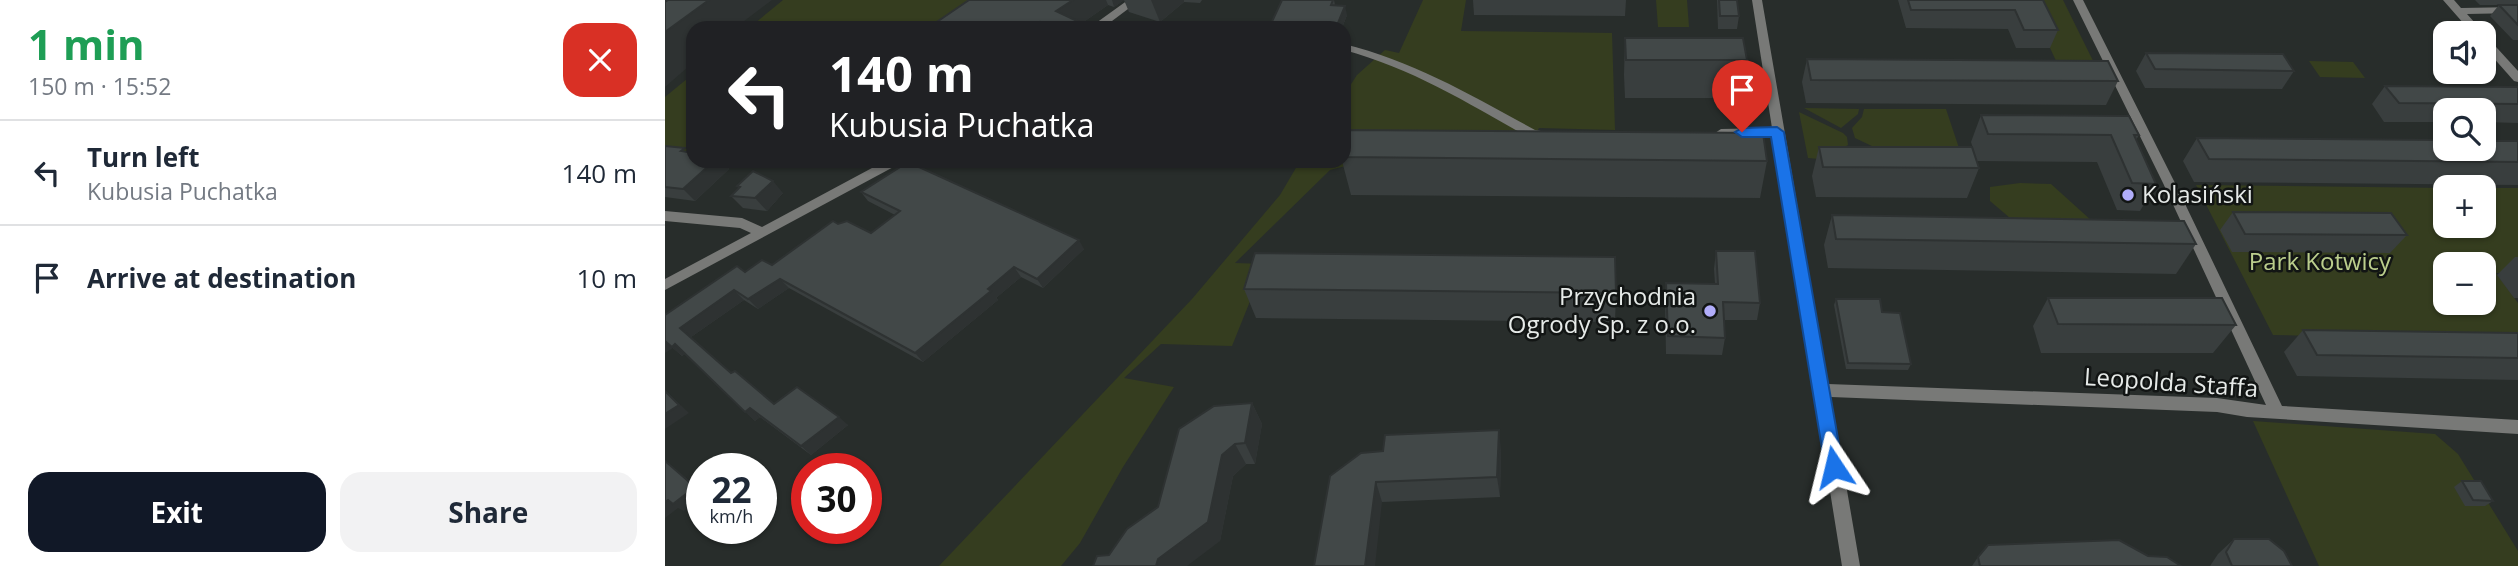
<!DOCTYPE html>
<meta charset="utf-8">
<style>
body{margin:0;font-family:"Open Sans",sans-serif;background:#f2f2f3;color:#1f2937;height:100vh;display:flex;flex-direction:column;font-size:26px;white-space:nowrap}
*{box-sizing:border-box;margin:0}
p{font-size:23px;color:#747a83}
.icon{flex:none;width:38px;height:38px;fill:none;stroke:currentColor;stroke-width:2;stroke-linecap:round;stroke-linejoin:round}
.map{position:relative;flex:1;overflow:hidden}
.details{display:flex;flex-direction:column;background:#fff;width:665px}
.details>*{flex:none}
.banner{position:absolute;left:21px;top:21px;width:665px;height:147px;border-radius:21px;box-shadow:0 2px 5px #0004;background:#202124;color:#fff;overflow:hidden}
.tools{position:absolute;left:1768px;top:21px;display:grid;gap:14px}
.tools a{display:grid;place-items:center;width:63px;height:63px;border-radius:14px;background:#fff;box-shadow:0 2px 5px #0004;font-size:35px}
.speed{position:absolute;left:21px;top:453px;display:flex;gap:14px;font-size:35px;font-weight:700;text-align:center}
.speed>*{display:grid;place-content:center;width:91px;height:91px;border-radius:50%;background:#fff;box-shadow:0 2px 5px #0004;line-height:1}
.speed small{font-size:18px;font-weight:400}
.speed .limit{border:10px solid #d22;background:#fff;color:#111}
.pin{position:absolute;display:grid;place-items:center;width:60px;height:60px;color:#fff;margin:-72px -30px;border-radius:50% 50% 50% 0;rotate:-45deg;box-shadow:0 0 7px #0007}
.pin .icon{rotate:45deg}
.me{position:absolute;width:77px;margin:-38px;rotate:350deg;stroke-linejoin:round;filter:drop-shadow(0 0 5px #0008)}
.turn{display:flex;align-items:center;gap:24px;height:147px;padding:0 28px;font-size:32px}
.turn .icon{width:91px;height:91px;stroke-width:2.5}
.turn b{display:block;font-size:49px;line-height:60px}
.round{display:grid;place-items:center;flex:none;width:74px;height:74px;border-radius:21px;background:#f2f2f3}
.overview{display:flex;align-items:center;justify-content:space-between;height:119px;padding:0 28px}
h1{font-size:42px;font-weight:700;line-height:52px;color:#1e9e55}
.button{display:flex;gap:14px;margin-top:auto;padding:14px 28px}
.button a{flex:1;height:80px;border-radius:21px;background:#111827;color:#fff;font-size:28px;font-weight:700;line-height:80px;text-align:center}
.button a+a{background:#f2f2f3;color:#1f2937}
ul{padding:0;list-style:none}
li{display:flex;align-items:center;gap:21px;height:105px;padding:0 28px;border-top:2px solid #e0e1e3}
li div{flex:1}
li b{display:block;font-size:26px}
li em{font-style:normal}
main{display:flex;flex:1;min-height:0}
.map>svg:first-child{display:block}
.green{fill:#353d1f;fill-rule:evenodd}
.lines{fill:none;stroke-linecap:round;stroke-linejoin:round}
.street{fill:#787977;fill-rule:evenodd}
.wall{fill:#393e3e}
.shaded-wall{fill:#2e3232}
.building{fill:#424848;stroke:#2e3232;stroke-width:2}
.route{fill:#1a73e8;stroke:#114b97;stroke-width:2}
.poi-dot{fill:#b1adfa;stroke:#121514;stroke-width:2.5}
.labels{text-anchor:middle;stroke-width:5;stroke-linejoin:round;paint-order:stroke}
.poi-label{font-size:24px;fill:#e6eae8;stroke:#121514;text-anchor:start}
.park-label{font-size:24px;fill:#bbce8c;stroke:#121514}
.street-label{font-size:24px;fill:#e6eae8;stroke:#121514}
</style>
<main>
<section class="details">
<div class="overview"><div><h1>1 min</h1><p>150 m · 15:52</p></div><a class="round" style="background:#d93025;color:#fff"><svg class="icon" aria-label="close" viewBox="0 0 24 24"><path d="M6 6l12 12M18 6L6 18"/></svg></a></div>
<ul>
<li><svg class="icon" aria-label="left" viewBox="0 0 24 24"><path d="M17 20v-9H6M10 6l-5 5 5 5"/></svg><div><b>Turn left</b><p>Kubusia Puchatka</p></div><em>140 m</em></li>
<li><svg class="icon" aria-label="arrive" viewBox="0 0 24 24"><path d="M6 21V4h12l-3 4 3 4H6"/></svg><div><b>Arrive at destination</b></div><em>10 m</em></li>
</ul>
<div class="button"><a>Exit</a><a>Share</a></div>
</section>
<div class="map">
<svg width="1853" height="566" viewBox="0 0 1853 566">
<rect width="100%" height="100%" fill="#282d2b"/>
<g class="green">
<path d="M118 0H325L282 28H84Z"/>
<path d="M758 0H801L796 31 947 33 950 130 874 128 864 146 700 161 665 170 570 263 600 264 567 346 496 344 459 378 509 387 458 467 415 543 396 566H274L527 299 615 195 635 161H679V95L692 75 720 50 734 53Z"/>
<path d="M991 0H1022L1024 27H993Z"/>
<path d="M1363 0H1398L1436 77 1398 76Z"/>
<path d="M1644 61 1688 62 1700 78 1655 77Z"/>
<path d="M28 74V159L0 156V97Z"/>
<path d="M1139 108 1194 109 1193 114 1176 128Z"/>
<path d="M1199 109H1281L1294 148H1211L1190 138 1187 128 1197 117Z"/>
<path d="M1134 112 1178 133 1182 137 1183 145 1155 159 1143 158Z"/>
<path d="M1355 183 1386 184 1427 221 1345 218 1325 201V187Z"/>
<path d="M1531 185 1780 188V226H1818V188H1853V273H1831L1853 303V341L1608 335ZM1780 264H1818V303H1780Z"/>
<path d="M1588 421 1770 434 1793 454 1853 551V566H1654Z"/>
</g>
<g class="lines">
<g class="street">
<path d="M463 0H475L447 21 507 25 513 28 431 27V23Z"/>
<path d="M1087 0H1097L1163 384 1552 398 1601 405 1498 183 1408 0H1418L1510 183 1617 406 1853 420V434L1582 417 1552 412 1166 397 1195 566H1177L1108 136 1056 137 1050 133 1056 129 1107 128Z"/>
<path d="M1778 0H1789L1796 8 1853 7V13L1802 14 1819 33H1807Z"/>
<path d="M1818 36 1822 37 1853 71V82L1849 81 1818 46Z"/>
<path d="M679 44C748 61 808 96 870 130L882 132 884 135 878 139 863 137C803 103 746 68 679 50Z"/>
<path d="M220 161H236L234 164 0 290V279L86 233 75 228 0 221V211L77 218 97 227Z"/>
</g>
</g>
<g class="wall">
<path d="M304 0H459L449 7 443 5 417 23 427 28H263Z"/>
<path d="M459 0H537L535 3 519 2 495 22 464 12Z"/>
<path d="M617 0H669L670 5 682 15 677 28H604Z"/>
<path d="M808 0H961L960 16 809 15Z"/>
<path d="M1052 0H1072L1074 16 1072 29H1053Z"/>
<path d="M1233 0H1378L1393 30 1385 48H1351L1343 29 1241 28Z"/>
<path d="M1810 0H1853V40H1848L1825 16 1834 5H1836H1815Z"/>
<path d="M960 38 1082 60 1076 98H960L959 75Z"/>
<path d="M1481 53 1629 71 1617 89 1480 88 1471 71Z"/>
<path d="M1142 59 1453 81 1441 105 1141 103 1137 82Z"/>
<path d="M1720 86 1853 87V123L1818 122V110H1780V122H1719L1707 104Z"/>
<path d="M1316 115 1474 135 1471 140 1491 184 1475 211 1452 210 1432 162 1312 161 1306 142Z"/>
<path d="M1532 138 1853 141V185L1529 182 1518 161Z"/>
<path d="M0 146 28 161H57L64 169 30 201 0 197Z"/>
<path d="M679 146 1102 161 1095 198 686 195 677 161H679Z"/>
<path d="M1154 147 1314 168 1302 198 1151 197 1147 176Z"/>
<path d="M72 186 118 193 102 211 78 208 66 196 74 188Z"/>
<path d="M196 192 419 249 378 288 356 277 331 298 333 300 258 362 124 288 93 309 79 300 26 337 66 373 109 404 183 425 146 455 95 417 90 421 20 354 17 356 8 348 80 272 107 265 173 224 206 233 230 215 203 201Z"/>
<path d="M1568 212 1742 235 1725 253 1567 252 1555 230Z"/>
<path d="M1167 215 1531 244 1511 274 1163 268 1159 245Z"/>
<path d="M1051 251 1095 303 1092 320H1059L1060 338 1057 355 1001 354 1000 301 1001 283 1050 284 1049 269Z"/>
<path d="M1850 257H1853V298H1849L1832 275Z"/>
<path d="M579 289 951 293 950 322 591 318Z"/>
<path d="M1383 298 1571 325 1548 353H1376L1368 326Z"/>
<path d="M1171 299 1217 312 1246 364 1243 370 1181 369 1169 305Z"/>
<path d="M1638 330 1853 333V380L1632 376 1619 352Z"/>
<path d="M587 403 597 424 590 464H581L568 476 555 541 444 555 493 507Z"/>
<path d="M836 450 835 497 717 502 665 476Z"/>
<path d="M1797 481 1828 501 1820 506H1800L1789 487Z"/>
<path d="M1569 539 1627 566H1545L1553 554Z"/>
<path d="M1483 556 1516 566H1307L1313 557Z"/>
</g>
<g class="shaded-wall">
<path d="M44 0H107L70 28H28V60L21 65 23 67 0 87V32Z"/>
<path d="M408 0H441L443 5 410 28 391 11Z"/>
<path d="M447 0H459L449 7Z"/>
<path d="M486 0H519V2L495 22Z"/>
<path d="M680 6 682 15 677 28H671Z"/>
<path d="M375 22 378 28H366Z"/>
<path d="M49 161H57L64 169 30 201 18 189Z"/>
<path d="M108 181 118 193 102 211 90 198Z"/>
<path d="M414 240 419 249 378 288 372 279Z"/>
<path d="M349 267 356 277 331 298 333 300 258 362 250 353Z"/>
<path d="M115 279 124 288 93 309 83 299Z"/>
<path d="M69 290 79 300 26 337 15 328Z"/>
<path d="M0 341 10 344 21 353 17 356 8 348 0 353Z"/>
<path d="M0 390 24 413 0 429Z"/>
<path d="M587 403 597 424 590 464 580 443Z"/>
<path d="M85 408 95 417 90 421 80 412Z"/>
<path d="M174 417 183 425 146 455 136 446Z"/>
<path d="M834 430 836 450 835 497 832 477Z"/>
<path d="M570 444 581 464 568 476 555 541 522 566H491L493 559 557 455Z"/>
<path d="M0 461 37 491V497L19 511 13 508 0 518Z"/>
<path d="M711 482 717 502 710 566H700Z"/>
</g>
<g class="building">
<path d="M3 0H44L0 32V2Z"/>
<path d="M304 0H408L391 11 427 28H387L375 22 366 28H263Z"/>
<path d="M617 0H668L666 5 680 6 671 28 651 25 650 28H604Z"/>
<path d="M1054 0H1072L1074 16H1055Z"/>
<path d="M1243 0H1378L1393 30H1359L1350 10H1246Z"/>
<path d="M1834 5H1853V25Z"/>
<path d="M960 38H1078L1082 60H961Z"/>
<path d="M1481 53 1618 54 1629 71 1490 69Z"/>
<path d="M1142 59 1443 61 1453 81 1146 80Z"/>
<path d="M1720 86 1853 87V104L1734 103Z"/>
<path d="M1316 115 1464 116 1474 135H1469L1491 184 1467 183 1446 135 1323 134Z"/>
<path d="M683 130 1098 133 1102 161 679 157V146Z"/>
<path d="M1532 138 1780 140V149H1818V141H1853V162L1544 159Z"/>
<path d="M0 146 20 148 16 151 28 153V161H49L18 189 0 187Z"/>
<path d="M1154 147H1307L1314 168 1158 167Z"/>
<path d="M243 162 414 240 372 279 349 267 323 289 326 291 250 353 115 279 83 299 69 290 15 328 66 373 70 371 109 404 132 387 174 417 136 446 85 408 80 412 10 344 7 347 0 341V315L72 266 80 272 97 260 107 265 168 221 173 224 182 221 206 233 235 211 196 192Z"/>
<path d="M88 171 108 181 90 198 66 196 75 187 72 186Z"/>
<path d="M1568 212 1726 213 1742 235 1580 234Z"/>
<path d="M1167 215 1519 221 1531 244 1171 239Z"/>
<path d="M1051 251H1090L1095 303 1058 302 1060 338 1003 336 1001 283 1053 284Z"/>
<path d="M590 253 950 257 951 293 579 289Z"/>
<path d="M1383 298H1557L1571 325 1393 324Z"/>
<path d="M1171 299H1215L1217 312 1235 313 1246 364 1183 363Z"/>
<path d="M1638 330 1853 333V358L1652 355Z"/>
<path d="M0 391 14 405 0 414Z"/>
<path d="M587 403 580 443 570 444 557 455 543 522 493 559 491 566H428L432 556 444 555 462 529 493 507 514 429 549 406Z"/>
<path d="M834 430 832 477 711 482 700 566H649L665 476 696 453 718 451 720 435Z"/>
<path d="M0 461 30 487 8 504 3 500 0 502Z"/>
<path d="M1797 481H1816L1828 501 1808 500Z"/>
<path d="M1569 539H1604L1619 551 1627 566H1567L1561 552Z"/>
<path d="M1454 540 1483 556 1502 557 1516 566H1315L1313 557 1323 545Z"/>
</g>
<path class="route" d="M1112 127 1119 132 1178 467 1175 473 1169 476 1162 473 1160 467 1106 137H1077L1070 132 1077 128Z"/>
<g class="poi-dot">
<circle cx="1463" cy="195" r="7"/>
<circle cx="1045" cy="311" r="7"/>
</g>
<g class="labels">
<g class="poi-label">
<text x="1477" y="203">Kolasiński</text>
<text x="1031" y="305" text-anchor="end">Przychodnia<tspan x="1031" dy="28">Ogrody Sp. z o.o.</tspan></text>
</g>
<g class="park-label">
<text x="1655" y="270">Park Kotwicy</text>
</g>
<g class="street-label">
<text transform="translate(1506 383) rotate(4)" y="8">Leopolda Staffa</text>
</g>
</g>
</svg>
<div class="tools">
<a><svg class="icon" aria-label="sound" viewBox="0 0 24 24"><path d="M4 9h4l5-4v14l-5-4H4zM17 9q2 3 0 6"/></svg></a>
<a><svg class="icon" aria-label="search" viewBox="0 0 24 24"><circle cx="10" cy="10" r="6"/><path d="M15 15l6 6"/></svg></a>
<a>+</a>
<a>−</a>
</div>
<div class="speed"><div>22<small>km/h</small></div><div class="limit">30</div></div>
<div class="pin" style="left:1077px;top:132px;background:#d93025"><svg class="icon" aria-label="arrive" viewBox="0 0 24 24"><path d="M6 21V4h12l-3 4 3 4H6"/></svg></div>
<svg class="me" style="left:1169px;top:467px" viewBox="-20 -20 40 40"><path d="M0-17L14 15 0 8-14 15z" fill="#1a73e8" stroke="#fff" stroke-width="4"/></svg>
<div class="banner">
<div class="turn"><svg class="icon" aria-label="left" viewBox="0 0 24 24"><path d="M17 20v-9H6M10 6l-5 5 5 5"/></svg><div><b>140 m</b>Kubusia Puchatka</div></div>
</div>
</div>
</main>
